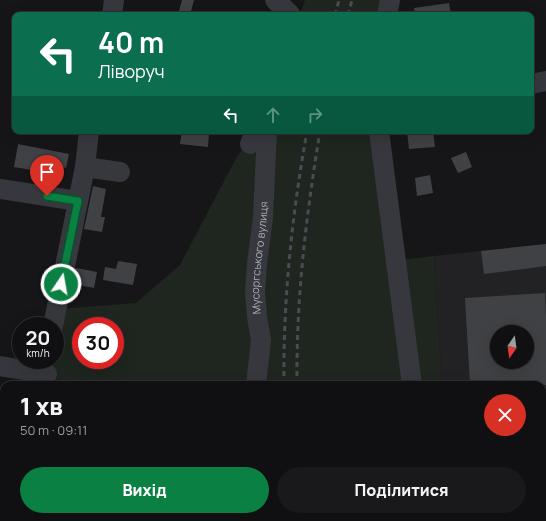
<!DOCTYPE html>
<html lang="uk">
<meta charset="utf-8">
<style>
body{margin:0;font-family:Manrope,sans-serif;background:#19191b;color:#f1f3f6;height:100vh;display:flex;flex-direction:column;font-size:15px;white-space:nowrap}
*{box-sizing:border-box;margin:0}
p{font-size:13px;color:#9c9d9f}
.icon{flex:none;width:22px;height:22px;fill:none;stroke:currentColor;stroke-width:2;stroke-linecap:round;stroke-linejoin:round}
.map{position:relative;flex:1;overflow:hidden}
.drawer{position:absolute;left:0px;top:381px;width:546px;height:140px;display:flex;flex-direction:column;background:#101012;border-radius:12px 12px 0 0;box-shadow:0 4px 16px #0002,0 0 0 1px #303032}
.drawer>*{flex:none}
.top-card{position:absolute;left:12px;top:12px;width:522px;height:122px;border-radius:8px;box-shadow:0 4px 16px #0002,0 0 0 1px #303032;background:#0b6e4f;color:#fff;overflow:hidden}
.needle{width:26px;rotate:193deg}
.controls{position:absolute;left:490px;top:325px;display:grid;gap:8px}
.controls a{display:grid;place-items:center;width:44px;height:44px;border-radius:50%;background:#101012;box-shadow:0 4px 16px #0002,0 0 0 1px #303032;font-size:20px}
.speed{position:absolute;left:12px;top:317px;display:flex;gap:8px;font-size:20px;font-weight:700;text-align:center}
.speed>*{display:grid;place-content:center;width:52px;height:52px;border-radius:50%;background:#101012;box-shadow:0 4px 16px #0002,0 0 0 1px #303032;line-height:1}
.speed small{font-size:10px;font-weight:400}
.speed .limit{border:6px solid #d22;background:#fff;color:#111}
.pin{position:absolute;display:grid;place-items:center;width:34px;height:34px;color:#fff;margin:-41px -17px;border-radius:50% 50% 50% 0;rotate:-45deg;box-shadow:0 0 4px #0007}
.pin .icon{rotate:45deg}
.me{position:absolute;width:44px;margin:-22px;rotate:12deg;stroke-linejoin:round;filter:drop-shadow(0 0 3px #0008)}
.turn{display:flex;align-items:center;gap:14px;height:84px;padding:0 20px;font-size:18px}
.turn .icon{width:52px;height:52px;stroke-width:2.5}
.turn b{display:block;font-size:28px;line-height:34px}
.lanes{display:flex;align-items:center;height:38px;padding:0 20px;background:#0003;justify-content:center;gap:20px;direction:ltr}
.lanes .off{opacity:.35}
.round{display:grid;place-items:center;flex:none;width:42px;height:42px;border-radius:21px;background:#19191b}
.head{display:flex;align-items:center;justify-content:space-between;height:68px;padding:0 20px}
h1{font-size:24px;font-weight:800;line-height:30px}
.primary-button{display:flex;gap:8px;margin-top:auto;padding:8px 20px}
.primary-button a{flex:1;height:46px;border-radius:24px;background:#0b8043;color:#fff;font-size:16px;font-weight:800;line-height:46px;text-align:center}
.primary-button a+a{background:#19191b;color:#f1f3f6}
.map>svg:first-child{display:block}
.built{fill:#222225;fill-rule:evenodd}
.green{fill:#1e261f;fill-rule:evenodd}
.building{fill:#404145;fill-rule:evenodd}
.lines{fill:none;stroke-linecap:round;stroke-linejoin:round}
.minor{stroke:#37383d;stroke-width:20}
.rail{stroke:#4a4c52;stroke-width:3;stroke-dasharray:5 4;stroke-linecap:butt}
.route-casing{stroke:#07532c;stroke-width:10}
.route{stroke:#0b8043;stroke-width:7}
.labels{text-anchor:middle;stroke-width:3;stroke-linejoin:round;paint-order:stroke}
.street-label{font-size:11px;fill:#a8adb8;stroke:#111113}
</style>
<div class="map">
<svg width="546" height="521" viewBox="0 0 546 521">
<rect width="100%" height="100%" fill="#161618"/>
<path class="built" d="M546 244V521H450V517H542V385H442L434 256ZM497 332H527V362H497Z"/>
<g class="green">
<path d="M305 0H384L381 15H300Z"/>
<path d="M253 131H373L391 261 434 256 442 385H47L51 360H55V331L58 309 136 303 180 265 234 162ZM81 326H115V360H81Z"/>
<path d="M12 517H190L174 521H11Z"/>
<path d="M214 517H450V521H221Z"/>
</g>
<g class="building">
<path d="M182 0H194L190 15H178Z"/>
<path d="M449 3 451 15H415L414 8Z"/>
<path d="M182 131 209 132 208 147 180 144Z"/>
<path d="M407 131H433L435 147 409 149Z"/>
<path d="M18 144 69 154 66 168 56 166 53 183 36 180 38 171 14 167Z"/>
<path d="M466 152 472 167 458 173 451 158Z"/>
<path d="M430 175 433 193 417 196 415 178Z"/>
<path d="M93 186 106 189 101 217H105L102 232 84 229Z"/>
<path d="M546 244V266L484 274 481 251Z"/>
<path d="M118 261 137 264 133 285 103 280 105 267 116 269Z"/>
<path d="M76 268 97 272 94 288 73 284Z"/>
<path d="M545 293 546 315V385H470L465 298ZM497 332H527V362H497Z"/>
</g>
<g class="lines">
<g class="minor">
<path d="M275 0 290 14"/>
<path d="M112 15 114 0"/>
<path d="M387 15 390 0"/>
<path d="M531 84 546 81"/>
<path d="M379 131 412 385"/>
<path d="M250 144 255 131"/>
<path d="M85 167 120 172"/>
<path d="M0 189 78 201"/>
<path d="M53 326 85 167 89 131"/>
<path d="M0 366 47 374"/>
<path id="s1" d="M256 385 261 340 257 317 255 291 257 264 263 217 267 131"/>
<path d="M430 517V521"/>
<path d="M14 521 15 517"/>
<path d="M229 521 230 517"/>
</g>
<g class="rail">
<path d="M335 15 339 0"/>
<path d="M348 15 352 0"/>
<path d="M284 385C283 299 292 215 307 131"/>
<path d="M297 385C296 298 306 217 320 131"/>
<path d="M287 517V521"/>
<path d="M300 517V521"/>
</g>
</g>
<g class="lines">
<defs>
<path id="route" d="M47 196 78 201 61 284"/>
</defs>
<use href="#route" class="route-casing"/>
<use href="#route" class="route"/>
</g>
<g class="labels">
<g class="street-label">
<text dy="4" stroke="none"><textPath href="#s1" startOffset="128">Мусоргського вулиця</textPath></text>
</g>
</g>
</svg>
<div class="controls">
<a><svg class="needle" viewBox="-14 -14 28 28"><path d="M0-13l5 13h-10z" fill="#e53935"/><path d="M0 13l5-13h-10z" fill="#9c9d9f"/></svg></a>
</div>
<div class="speed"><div>20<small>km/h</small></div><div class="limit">30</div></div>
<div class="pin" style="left:47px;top:196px;background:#d93025"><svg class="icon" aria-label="arrive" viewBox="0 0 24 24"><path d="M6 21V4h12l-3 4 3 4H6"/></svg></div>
<svg class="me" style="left:61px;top:284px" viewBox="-20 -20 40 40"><circle r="17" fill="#0b8043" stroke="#fff" stroke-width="3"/><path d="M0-11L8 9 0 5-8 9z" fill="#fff"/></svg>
<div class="top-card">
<div class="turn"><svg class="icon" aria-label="left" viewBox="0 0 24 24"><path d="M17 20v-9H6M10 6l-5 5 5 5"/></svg><div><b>40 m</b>Ліворуч</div></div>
<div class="lanes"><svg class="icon" aria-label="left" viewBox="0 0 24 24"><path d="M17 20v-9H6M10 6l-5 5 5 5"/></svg><svg class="icon off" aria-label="ahead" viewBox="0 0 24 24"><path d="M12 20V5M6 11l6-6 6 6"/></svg><svg class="icon off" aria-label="right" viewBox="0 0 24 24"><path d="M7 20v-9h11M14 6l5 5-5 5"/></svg></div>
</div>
<section class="drawer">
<div class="head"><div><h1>1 хв</h1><p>50 m · 09:11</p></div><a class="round" style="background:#d93025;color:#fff"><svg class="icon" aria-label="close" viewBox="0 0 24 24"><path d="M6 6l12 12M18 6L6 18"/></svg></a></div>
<div class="primary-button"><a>Вихід</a><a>Поділитися</a></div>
</section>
</div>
